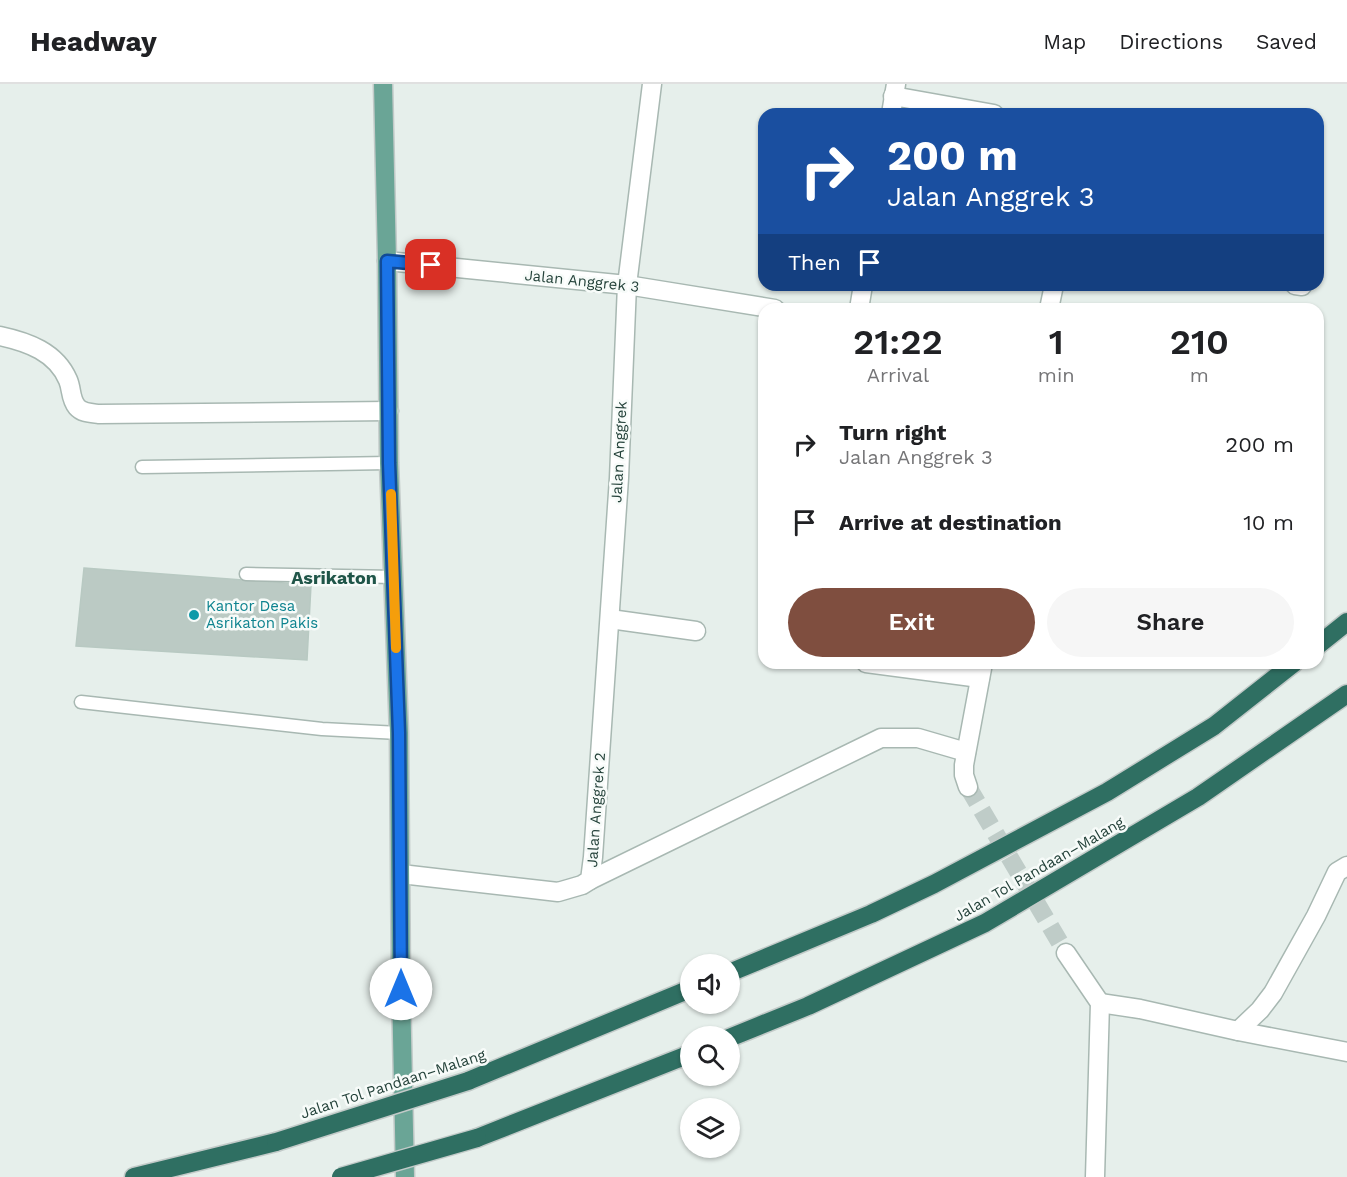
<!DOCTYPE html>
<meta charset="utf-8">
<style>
body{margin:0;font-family:"Work Sans",sans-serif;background:#f6f6f6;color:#202124;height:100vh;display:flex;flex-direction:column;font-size:22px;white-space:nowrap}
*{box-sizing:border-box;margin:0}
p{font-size:20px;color:#757577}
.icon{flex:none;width:33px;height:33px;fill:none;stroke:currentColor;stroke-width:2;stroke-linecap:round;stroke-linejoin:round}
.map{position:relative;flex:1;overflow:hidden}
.panel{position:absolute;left:758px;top:219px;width:566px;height:366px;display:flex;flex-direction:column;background:#fff;border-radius:18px;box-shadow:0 2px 4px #0004}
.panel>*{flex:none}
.guide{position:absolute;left:758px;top:24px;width:566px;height:183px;border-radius:18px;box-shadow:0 2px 4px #0004;background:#1a4fa0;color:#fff;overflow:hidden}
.tools{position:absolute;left:680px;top:870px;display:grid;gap:12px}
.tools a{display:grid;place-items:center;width:60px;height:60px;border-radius:50%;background:#fff;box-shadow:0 2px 4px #0004;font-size:30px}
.pin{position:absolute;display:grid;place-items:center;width:51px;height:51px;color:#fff;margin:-26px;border-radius:12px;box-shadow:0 3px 9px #0006}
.me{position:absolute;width:66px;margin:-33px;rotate:0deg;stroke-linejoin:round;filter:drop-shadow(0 0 4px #0008)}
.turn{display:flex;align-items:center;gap:21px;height:126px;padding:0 30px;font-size:27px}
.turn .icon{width:78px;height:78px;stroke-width:2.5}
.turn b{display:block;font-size:42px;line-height:51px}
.then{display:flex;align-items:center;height:57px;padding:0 30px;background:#0003;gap:12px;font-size:22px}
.eta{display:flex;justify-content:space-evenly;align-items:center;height:102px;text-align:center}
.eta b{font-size:36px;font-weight:600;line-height:42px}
.button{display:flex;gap:12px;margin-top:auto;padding:12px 30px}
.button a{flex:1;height:69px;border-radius:36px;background:#7f4e3f;color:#fff;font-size:24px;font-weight:600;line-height:69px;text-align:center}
.button a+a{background:#f6f6f6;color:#202124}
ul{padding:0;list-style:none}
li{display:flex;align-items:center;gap:18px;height:78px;padding:0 30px}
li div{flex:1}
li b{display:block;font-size:22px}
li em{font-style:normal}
header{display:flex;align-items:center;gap:36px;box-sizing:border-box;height:84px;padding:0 30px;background:#fff;border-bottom:2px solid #e0e0e0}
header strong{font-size:28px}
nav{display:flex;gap:33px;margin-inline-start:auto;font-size:21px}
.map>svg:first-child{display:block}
.building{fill:#bbcac4;stroke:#b8c9c2;stroke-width:1.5}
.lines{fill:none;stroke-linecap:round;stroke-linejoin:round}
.street-tunnel{stroke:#bfccc8;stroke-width:18;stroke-dasharray:18 9;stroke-linecap:butt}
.lane-casing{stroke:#a8b8b2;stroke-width:15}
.street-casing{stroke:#a8b8b2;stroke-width:21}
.primary-casing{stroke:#c2cac8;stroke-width:21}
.highway-casing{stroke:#c2cac8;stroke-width:21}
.lane{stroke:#fff;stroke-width:12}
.street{stroke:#fff;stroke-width:18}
.primary{stroke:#6aa596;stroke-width:18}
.highway{stroke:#2f6f62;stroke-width:18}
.highway-bridge-casing{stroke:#c2cac8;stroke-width:21;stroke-linecap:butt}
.highway-bridge{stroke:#2f6f62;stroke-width:18}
.route-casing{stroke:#114b97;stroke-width:15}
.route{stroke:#1a73e8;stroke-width:10}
.slow{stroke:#f59e0b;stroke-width:10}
.culture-dot{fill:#0f9aa8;stroke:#f7fbf9;stroke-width:2}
.labels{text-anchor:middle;stroke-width:5;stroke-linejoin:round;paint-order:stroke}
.street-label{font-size:15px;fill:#24423a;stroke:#f7fbf9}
.culture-label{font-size:15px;fill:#0d838f;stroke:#f7fbf9;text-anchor:start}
.quarter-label{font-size:18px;font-weight:bold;fill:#1f5548;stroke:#f7fbf9}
</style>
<header>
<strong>Headway</strong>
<nav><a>Map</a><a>Directions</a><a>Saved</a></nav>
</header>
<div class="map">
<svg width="1347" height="1093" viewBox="0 0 1347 1093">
<rect width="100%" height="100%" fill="#e6efeb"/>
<path class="building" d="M84 484 311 501 307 576 76 562Z"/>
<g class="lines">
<path class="street-tunnel" d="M968 703 1066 869"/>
<defs>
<g id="lane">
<path d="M142 383 389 379"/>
<path d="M246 490 394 493"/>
<path d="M81 618 322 645 399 649"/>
</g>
<g id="street">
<path d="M893 12 994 30"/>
<path d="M891 30 896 0"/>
<path d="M387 177 627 201 775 225"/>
<path d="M1295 201 1302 202"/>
<path d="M859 225 863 201"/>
<path d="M1049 225 1054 201"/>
<path d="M0 252C28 258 56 268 68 296 72 305 70 315 77 323 82 329 91 329 99 330L389 327"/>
<path d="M610 535 696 547"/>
<path d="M866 579 980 594"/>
<path d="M968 703 964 691V681L983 579"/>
<path d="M401 790 558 808 582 801 590 796 593 773 619 394 627 201 652 0"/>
<path d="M590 796 881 654H918L966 668"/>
<path d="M1066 869 1100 919 1095 1093"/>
<path d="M1100 919 1140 925 1238 947 1260 926 1273 909 1316 832 1337 788 1347 782"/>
<path d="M1238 947 1347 968"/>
</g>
<path id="primary" d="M383 0 387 177 389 379 399 649 401 905 405 1093"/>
<g id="highway">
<path d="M1317 562 1347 538"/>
<path d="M729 889 871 830 934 800 1107 708 1214 642 1294 579"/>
<path d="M729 954 808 922 985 839 1198 713 1347 610"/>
<path d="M468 997 690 905"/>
<path d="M477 1054 690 970"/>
<path d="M134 1093 276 1058"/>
</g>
</defs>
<use href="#lane" class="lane-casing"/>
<use href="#street" class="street-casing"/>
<use href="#primary" class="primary-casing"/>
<use href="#highway" class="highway-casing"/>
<use href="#lane" class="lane"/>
<use href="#street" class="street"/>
<use href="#primary" class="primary"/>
<use href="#highway" class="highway"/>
<defs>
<g id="highway-bridge">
<path d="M276 1058 468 997"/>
<path d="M341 1093 477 1054"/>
</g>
</defs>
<use href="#highway-bridge" class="highway-bridge-casing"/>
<use href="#highway-bridge" class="highway-bridge"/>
</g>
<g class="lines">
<defs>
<path id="route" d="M401 905 399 649 389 379 387 177 431 181"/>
</defs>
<use href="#route" class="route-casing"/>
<use href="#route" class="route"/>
<path class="slow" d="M391 410 396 564"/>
</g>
<circle class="culture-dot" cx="194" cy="531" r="6"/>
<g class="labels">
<g class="street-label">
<text transform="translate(582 197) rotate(6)" y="5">Jalan Anggrek 3</text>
<text transform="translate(619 368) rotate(-87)" y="5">Jalan Anggrek</text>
<text transform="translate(596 726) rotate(-86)" y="5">Jalan Anggrek 2</text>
<text transform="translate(1039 785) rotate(-30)" y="5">Jalan Tol Pandaan–Malang</text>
<text transform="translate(393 1000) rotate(-18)" y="5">Jalan Tol Pandaan–Malang</text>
</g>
<g class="culture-label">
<text x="206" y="527">Kantor Desa<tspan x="206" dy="17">Asrikaton Pakis</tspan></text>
</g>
<g class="quarter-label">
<text x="334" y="500">Asrikaton</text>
</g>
</g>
</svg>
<div class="tools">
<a><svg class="icon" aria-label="sound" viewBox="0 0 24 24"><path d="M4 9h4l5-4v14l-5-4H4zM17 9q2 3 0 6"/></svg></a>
<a><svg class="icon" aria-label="search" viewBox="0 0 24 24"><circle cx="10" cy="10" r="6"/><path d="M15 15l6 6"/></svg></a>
<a><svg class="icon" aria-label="layers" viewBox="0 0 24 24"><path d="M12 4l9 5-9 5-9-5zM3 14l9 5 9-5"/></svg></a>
</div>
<div class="pin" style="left:431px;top:181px;background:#d93025"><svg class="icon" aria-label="arrive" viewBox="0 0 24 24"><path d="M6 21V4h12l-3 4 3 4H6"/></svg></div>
<svg class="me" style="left:401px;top:905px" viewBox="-20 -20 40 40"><circle r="19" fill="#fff"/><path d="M0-13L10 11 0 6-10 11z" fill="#1a73e8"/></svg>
<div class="guide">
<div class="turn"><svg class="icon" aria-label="right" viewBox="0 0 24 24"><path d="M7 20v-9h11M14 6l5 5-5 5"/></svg><div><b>200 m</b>Jalan Anggrek 3</div></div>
<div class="then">Then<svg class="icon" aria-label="arrive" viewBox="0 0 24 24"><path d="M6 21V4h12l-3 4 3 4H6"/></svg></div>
</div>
<section class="panel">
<div class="eta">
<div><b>21:22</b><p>Arrival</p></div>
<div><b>1</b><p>min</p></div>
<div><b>210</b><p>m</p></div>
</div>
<ul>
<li><svg class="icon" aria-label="right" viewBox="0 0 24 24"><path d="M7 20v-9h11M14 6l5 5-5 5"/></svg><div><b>Turn right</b><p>Jalan Anggrek 3</p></div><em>200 m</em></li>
<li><svg class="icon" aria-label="arrive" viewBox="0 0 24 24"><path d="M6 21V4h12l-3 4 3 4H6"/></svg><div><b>Arrive at destination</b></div><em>10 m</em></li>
</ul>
<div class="button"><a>Exit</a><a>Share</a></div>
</section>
</div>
